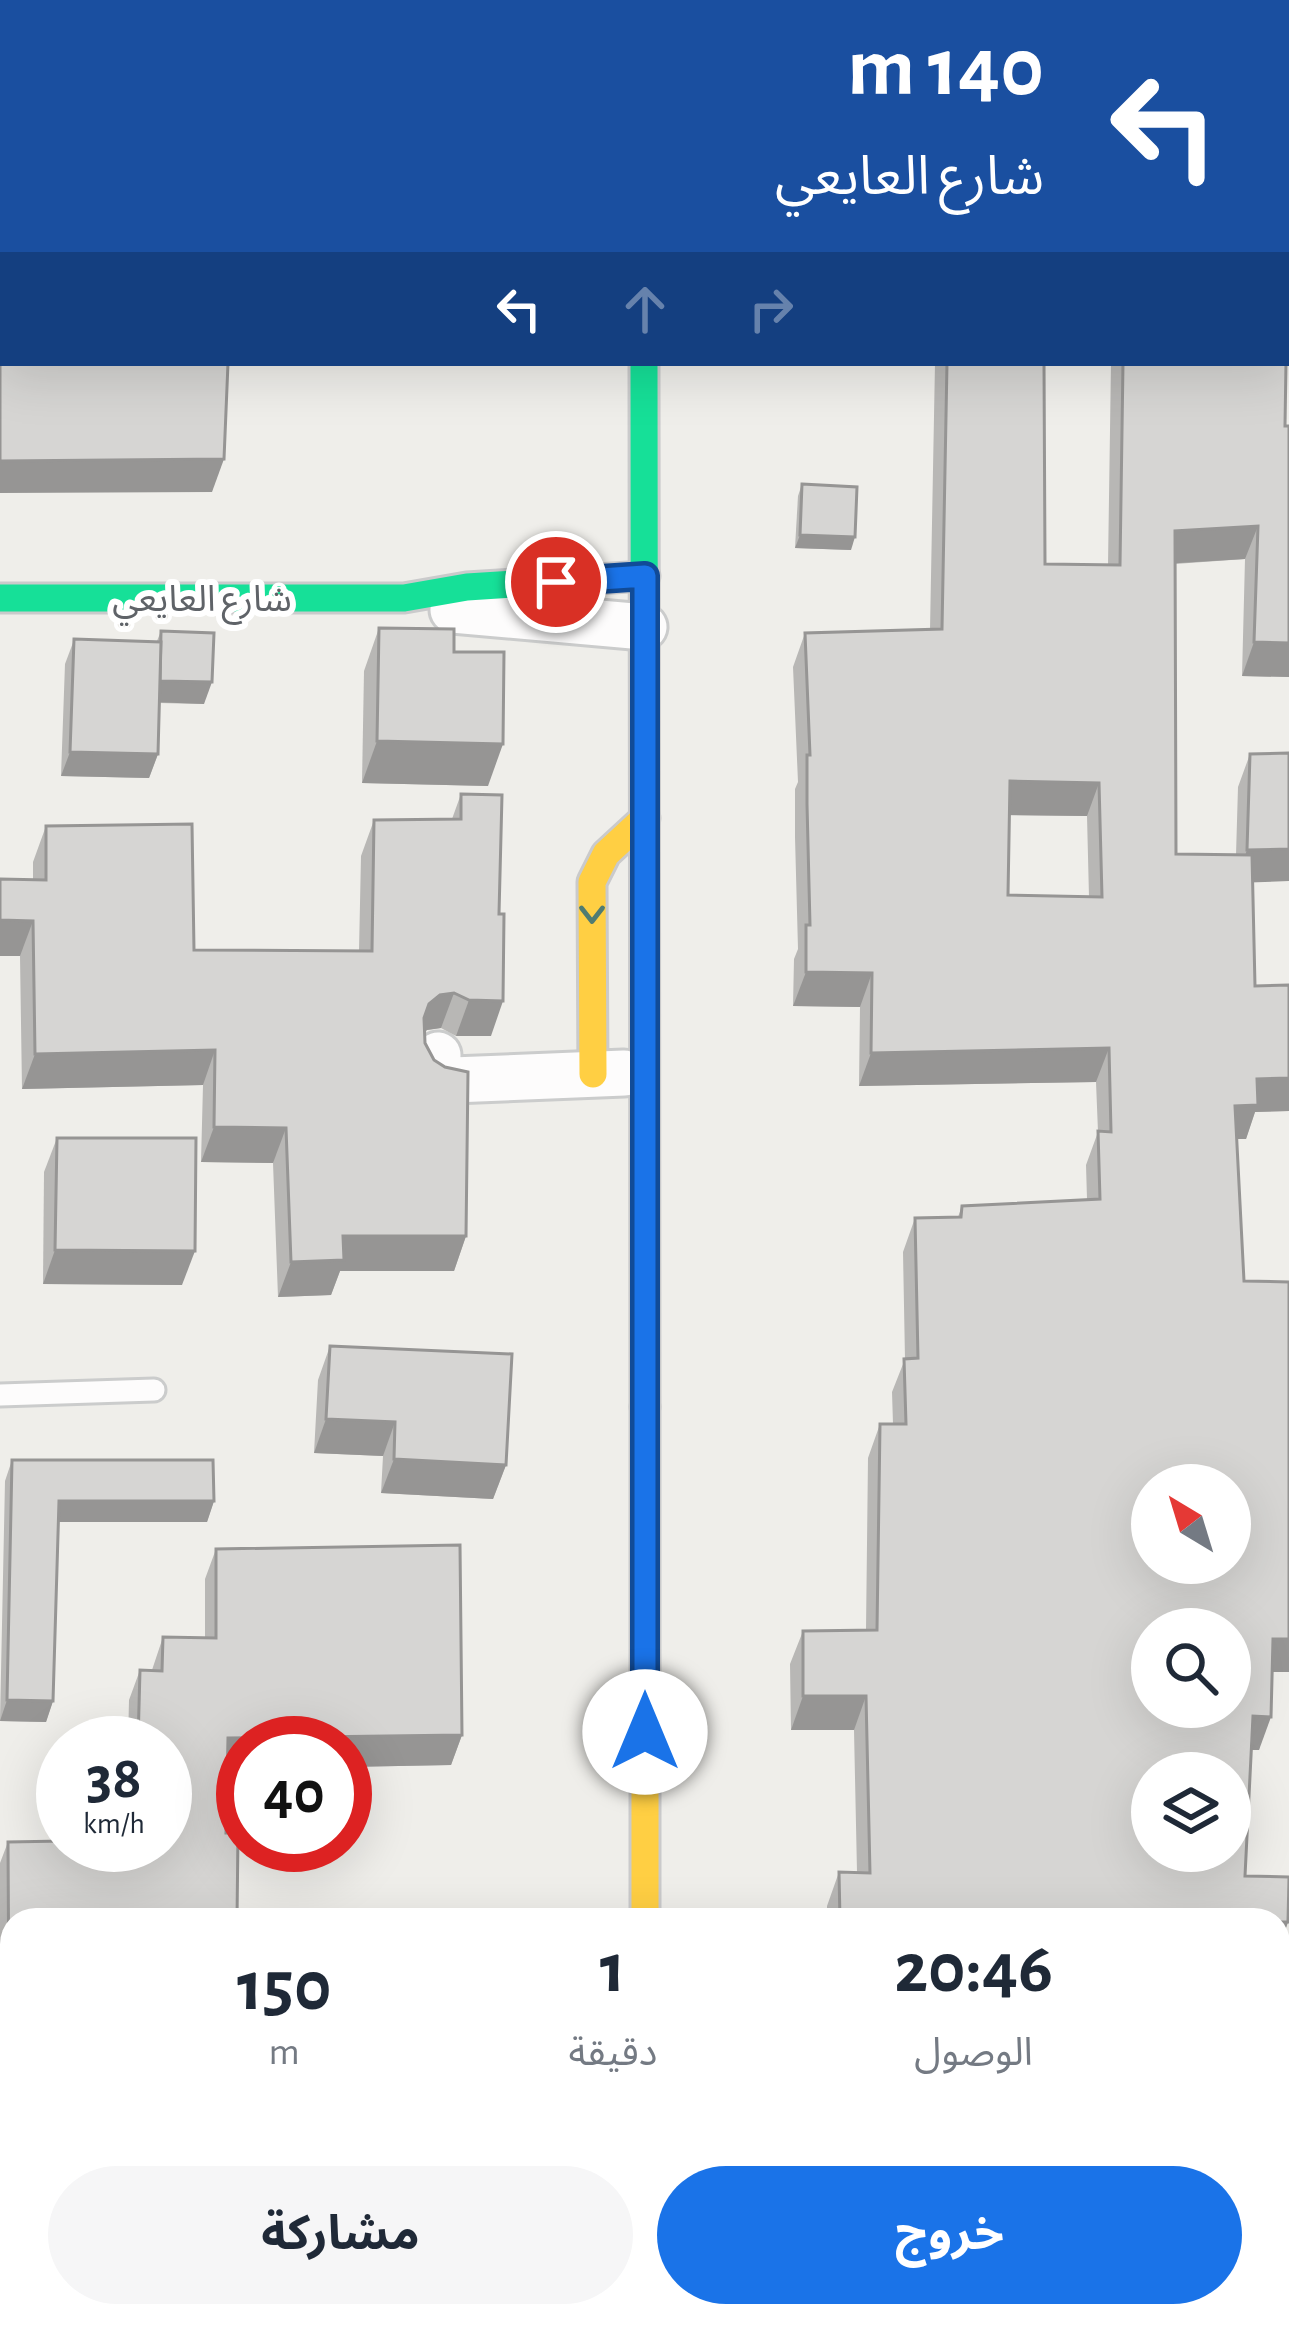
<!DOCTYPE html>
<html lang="ar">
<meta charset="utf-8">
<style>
body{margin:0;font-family:"Alegreya Sans","Noto Sans Arabic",sans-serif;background:#f6f6f7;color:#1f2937;direction:rtl;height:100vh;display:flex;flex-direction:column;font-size:45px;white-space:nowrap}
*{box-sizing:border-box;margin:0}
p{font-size:39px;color:#747a83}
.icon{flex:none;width:66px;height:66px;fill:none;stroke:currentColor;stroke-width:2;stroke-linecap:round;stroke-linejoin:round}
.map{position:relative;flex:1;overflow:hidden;direction:ltr}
.details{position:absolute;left:0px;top:1908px;width:1290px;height:420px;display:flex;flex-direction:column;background:#fff;border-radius:36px 36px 0 0;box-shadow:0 12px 48px #0002;direction:rtl}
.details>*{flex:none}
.top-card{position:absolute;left:0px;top:0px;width:1290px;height:366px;box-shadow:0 12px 48px #0002;direction:rtl;background:#1a4fa0;color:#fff;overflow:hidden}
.needle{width:78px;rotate:322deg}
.fabs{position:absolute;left:1131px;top:1464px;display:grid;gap:24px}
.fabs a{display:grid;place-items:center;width:120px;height:120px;border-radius:50%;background:#fff;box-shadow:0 12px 48px #0002;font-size:60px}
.speed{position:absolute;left:36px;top:1716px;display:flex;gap:24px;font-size:60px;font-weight:700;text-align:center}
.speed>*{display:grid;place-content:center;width:156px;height:156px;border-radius:50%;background:#fff;box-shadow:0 12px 48px #0002;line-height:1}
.speed small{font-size:30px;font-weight:400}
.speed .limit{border:18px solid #d22;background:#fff;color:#111}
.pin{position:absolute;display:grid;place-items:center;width:102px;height:102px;color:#fff;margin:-51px;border:6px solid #fff;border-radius:50%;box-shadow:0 3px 12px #0007}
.me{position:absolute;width:132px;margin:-66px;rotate:0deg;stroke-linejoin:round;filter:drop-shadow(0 0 9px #0008)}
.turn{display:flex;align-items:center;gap:42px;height:252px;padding:0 48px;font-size:54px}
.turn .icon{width:156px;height:156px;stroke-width:2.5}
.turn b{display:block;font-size:84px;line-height:102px}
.lanes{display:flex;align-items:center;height:114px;padding:0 48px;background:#0003;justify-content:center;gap:60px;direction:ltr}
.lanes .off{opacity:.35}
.eta{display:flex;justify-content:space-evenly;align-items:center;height:204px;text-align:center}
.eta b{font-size:72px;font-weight:700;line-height:84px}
.cta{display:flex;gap:24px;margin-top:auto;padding:24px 48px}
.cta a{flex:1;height:138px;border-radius:72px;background:#1a73e8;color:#fff;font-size:48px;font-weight:700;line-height:138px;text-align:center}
.cta a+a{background:#f6f6f7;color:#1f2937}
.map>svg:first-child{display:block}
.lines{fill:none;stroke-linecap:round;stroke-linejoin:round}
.lane-casing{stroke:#cbcccc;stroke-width:27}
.street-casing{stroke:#cbcccc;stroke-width:51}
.fast-casing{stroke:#cacacb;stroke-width:33}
.slow-casing{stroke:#cacacb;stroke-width:33}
.lane{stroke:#fdfcfc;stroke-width:21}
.street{stroke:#fdfcfc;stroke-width:45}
.fast{stroke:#16e098;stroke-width:27}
.slow{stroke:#ffcf43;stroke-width:27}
.wall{fill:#b8b7b5;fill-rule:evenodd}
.shaded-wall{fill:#969594}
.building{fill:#d6d5d3;stroke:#969594;stroke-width:3;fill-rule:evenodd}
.oneway{stroke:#507c72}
.route-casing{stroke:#114b97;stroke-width:30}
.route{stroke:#1a73e8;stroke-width:21}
.labels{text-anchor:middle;stroke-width:12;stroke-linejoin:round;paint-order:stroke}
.street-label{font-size:36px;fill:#5f6368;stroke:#fff}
</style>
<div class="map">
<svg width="1289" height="2328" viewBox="0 0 1289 2328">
<rect width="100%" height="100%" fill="#efeeea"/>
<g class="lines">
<defs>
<path id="lane" d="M0 1395 154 1390"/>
<g id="street">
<path d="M453 610 644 627"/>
<path d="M438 1055 437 1069 440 1076 453 1080 624 1073"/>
</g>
<g id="fast">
<path d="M653 3 654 0"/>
<path d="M644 363 645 1407"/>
<path d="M0 598H404L467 587 645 576"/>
<path d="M647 2316V2328"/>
</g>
<g id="slow">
<path d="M593 1074 592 882 606 854 645 818"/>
<path d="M645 1407V1920"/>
</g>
</defs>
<use href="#lane" class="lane-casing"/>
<use href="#street" class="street-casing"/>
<use href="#fast" class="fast-casing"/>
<use href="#slow" class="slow-casing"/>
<use href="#lane" class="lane"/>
<use href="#street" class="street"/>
<use href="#fast" class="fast"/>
<use href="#slow" class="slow"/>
</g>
<g class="wall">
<path d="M0 0 3 3V114L0 109Z"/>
<path d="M935 363H1044L1045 564 1108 565 1111 363H1286L1285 426H1289V677L1242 676 1245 559 1175 564 1176 854 1236 855 1238 787 1250 754 1255 986 1289 985V1111L1255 1112 1246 1139H1237L1244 1281 1289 1282V1672H1273L1259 1750H1252L1245 1876 1288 1922 1278 1951V1920H827V1906L839 1872H857L854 1730H791L790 1664 803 1631 866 1630 868 1458 880 1424H893L892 1392 905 1359 903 1252 915 1218 958 1217 962 1206 1087 1199 1086 1165 1098 1132 1096 1082 859 1086 860 1007 793 1006 794 959 798 949 795 837V789L798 782 793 667 805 633 930 630ZM1010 815 1087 816 1089 897 1008 895Z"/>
<path d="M802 484 851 550 795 548 798 496Z"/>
<path d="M379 628 488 786 362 783 364 671Z"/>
<path d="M161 631 204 704 159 703 158 754 149 778 61 776 65 664 74 640 157 641Z"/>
<path d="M461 794 491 1036H456L441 1028 427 1030 424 1033 425 1043 466 1236 454 1271H340L331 1295 278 1297 273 1163 201 1162 203 1085 22 1089 20 956H0V879L33 880V862L46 826 194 950 359 951 361 856 374 820 452 819Z"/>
<path d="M57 1138 182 1285 43 1284 44 1172Z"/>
<path d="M330 1346 506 1465 493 1499 381 1493 383 1456 314 1453 318 1380Z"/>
<path d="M12 1460 214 1501 207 1522H59L53 1701 46 1722 0 1721 5 1481Z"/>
<path d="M460 1545 462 1735 451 1765 345 1767V1743H243V1768H227L226 1833H238L237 1920H12V2047H0V1863L8 1842 63 1841V1845H165V1743H128L129 1700 140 1670H152L163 1637 205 1638V1579L216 1549Z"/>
<path d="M867 2316H1204L1202 2320 1101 2317 1097 2328H867Z"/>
</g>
<g class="shaded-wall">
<path d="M224 459 212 492 0 493V461Z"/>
<path d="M1258 526 1245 559 1163 564 1175 531Z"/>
<path d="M800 535 855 537 851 550 795 548Z"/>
<path d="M1254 642 1289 643V677L1242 676Z"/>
<path d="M159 681 212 682 204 704 152 702Z"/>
<path d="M377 741 503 744 488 786 362 783Z"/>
<path d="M70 752 158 754 149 778 61 776Z"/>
<path d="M1010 781 1099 783 1087 816 998 815Z"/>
<path d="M1289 849V881L1235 883 1247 850Z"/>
<path d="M0 920 33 921 20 956H0Z"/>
<path d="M806 972 872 973 860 1007 793 1006Z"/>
<path d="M454 993 441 1028 427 1030 416 1039 429 1004 440 995Z"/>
<path d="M469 1000 503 1001 491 1036H456Z"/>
<path d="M1109 1048 1096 1082 859 1086 871 1053Z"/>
<path d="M215 1050 203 1085 22 1089 35 1054Z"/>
<path d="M1289 1078V1111L1255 1112 1246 1139H1223L1235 1106 1257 1079Z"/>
<path d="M214 1127 286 1128 273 1163 201 1162Z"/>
<path d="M343 1236H466L454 1271H340L331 1295 278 1297 291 1262Z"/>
<path d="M55 1250 195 1251 182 1285 43 1284Z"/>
<path d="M326 1419 395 1422 383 1456 314 1453Z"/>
<path d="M394 1459 506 1465 493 1499 381 1493Z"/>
<path d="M59 1501H214L207 1522H52Z"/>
<path d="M1273 1639H1289V1672H1261Z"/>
<path d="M803 1696H866L854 1730H791Z"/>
<path d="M7 1700 53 1701 46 1722 0 1721Z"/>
<path d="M1253 1716 1271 1717 1259 1750H1241Z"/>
<path d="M462 1735 451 1765 345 1767V1743H243V1768H217L228 1738Z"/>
<path d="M1278 1922H1288L1278 1951Z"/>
<path d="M9 2017H12V2047H0V2040Z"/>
<path d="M1204 2316 1202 2320 1101 2317 1097 2328H874L878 2317Z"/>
<path d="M477 2318 474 2328H424L428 2319Z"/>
</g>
<g class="building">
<path d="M0 0H187L185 3H3V63L0 58Z"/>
<rect x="926" y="0" width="342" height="3"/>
<path d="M0 305H3V363H228L224 459 0 461Z"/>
<path d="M947 363H1044L1045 564 1120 565 1123 363H1286L1285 426H1289V643L1254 642 1258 526 1175 531 1176 854 1252 855 1255 986 1289 985V1078L1257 1079 1258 1105 1235 1106 1244 1281 1289 1282V1639H1273L1271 1717 1253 1716 1245 1876 1289 1877 1288 1922H1278V1920H840L839 1872 870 1873 866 1696H803V1631L877 1630 880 1424H906L904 1359 918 1358 915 1218 961 1217 962 1206 1100 1199 1098 1131 1111 1132 1109 1048 871 1053 872 973 806 972V925H810L807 804V755H810L805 633 942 629ZM1010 781 1099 783 1102 897 1008 895ZM1152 1485H1230V1563H1152ZM1152 1629H1230V1707H1152ZM1152 1773H1230V1851H1152Z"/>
<path d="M802 484 857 487 855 537 800 535Z"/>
<path d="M379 628 454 629V652H504L503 744 377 741Z"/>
<path d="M161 631 214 633 212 682 160 681Z"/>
<path d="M74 639 161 642 158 754 70 752Z"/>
<path d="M1289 753V849L1247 850 1250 754Z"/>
<path d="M461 794 502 795 499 914H504L503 1001 469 1000 454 993 440 995 429 1004 424 1018 425 1043 434 1060 445 1067 468 1072 466 1236H343L344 1260 291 1262 286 1128 214 1127 215 1050 35 1054 33 921 0 920V879L46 880V826L192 824 194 950 372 951 374 820 461 819Z"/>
<path d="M57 1138H196L195 1251 55 1250Z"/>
<path d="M330 1346 512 1354 506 1465 394 1459 395 1422 326 1419Z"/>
<path d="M12 1460H213L214 1501H59L53 1701 7 1700Z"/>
<path d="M460 1545 462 1735 228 1738 226 1833H238L237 1920H12V2017H9L8 1842 63 1841V1845H165V1743H138L140 1670 162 1671 163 1637 216 1638V1549Z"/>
<path d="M0 2282 12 2283V2316H477V2318L428 2319V2328H0Z"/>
<path d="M878 2316H937V2317Z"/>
</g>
<defs><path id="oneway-chevron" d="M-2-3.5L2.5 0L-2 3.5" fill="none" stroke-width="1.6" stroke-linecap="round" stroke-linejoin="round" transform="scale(3)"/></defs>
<use class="oneway" href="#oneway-chevron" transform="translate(592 914) rotate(90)"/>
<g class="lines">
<defs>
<path id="route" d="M556 582 645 576V1732"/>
</defs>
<use href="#route" class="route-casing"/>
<use href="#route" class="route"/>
</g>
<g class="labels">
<g class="street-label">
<text x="202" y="611">شارع العايعي</text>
</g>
</g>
</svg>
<div class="fabs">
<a><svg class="needle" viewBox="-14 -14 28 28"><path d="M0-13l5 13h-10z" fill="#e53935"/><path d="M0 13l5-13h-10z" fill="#747a83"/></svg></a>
<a><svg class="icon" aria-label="search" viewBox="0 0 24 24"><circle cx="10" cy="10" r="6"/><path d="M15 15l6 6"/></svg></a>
<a><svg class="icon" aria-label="layers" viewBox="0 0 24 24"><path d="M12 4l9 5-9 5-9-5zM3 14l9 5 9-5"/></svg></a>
</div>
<div class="speed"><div>38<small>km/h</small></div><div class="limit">40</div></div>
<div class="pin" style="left:556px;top:582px;background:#d93025"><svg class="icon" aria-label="arrive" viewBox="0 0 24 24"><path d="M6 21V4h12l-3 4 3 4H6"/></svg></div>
<svg class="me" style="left:645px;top:1732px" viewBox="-20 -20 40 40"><circle r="19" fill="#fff"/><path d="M0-13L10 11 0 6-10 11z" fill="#1a73e8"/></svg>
<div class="top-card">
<div class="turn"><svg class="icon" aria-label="left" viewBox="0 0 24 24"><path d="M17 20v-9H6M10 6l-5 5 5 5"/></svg><div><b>140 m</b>شارع العايعي</div></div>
<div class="lanes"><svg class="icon" aria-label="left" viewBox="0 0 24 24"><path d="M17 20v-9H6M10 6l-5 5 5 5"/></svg><svg class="icon off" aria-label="ahead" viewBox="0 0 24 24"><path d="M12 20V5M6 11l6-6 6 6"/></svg><svg class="icon off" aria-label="right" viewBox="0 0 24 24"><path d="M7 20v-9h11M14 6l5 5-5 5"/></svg></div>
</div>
<section class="details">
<div class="eta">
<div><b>20:46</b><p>الوصول</p></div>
<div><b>1</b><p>دقيقة</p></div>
<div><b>150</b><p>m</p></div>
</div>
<div class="cta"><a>خروج</a><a>مشاركة</a></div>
</section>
</div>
